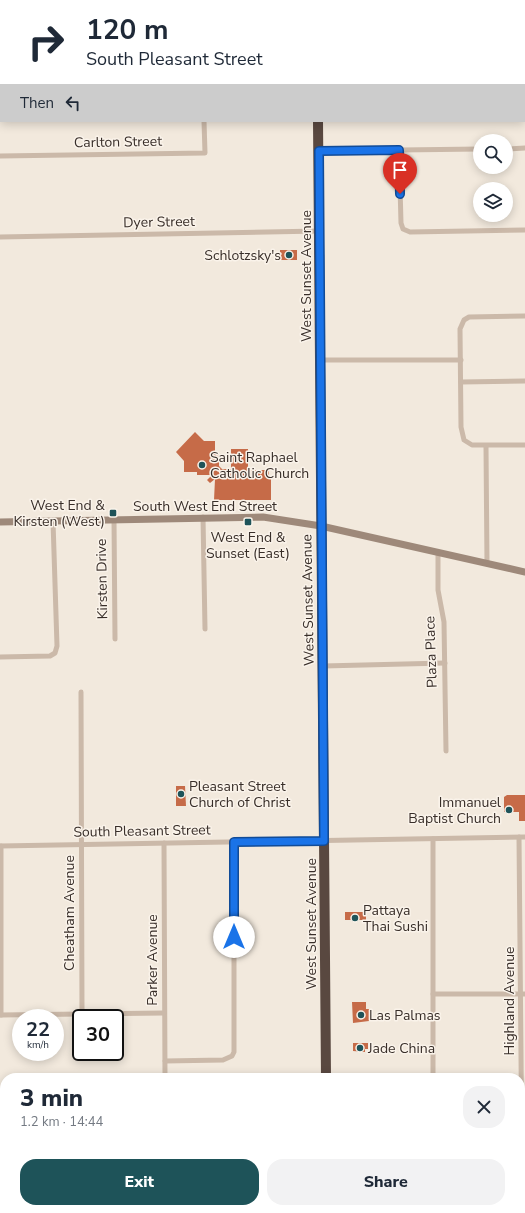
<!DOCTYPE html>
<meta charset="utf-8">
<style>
body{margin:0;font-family:"Nunito Sans",sans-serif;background:#f2f2f3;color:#1f2937;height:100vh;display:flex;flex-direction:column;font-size:15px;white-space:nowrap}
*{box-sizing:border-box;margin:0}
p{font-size:13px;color:#747a83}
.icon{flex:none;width:22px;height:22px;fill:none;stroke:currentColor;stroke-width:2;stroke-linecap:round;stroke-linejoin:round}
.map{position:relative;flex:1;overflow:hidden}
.panel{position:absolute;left:0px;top:1073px;width:525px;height:140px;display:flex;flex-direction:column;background:#fff;border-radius:16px 16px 0 0;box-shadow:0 2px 10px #0003}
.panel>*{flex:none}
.hud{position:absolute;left:0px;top:0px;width:525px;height:122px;box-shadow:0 2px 10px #0003;background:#fff;color:#1f2937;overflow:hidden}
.buttons{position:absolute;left:473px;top:134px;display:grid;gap:8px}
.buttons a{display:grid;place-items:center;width:40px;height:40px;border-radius:50%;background:#fff;box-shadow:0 2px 10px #0003;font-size:20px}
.speed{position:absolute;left:12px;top:1009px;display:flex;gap:8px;font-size:20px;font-weight:700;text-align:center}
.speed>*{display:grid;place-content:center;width:52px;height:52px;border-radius:50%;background:#fff;box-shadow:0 2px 10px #0003;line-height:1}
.speed small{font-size:10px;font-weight:400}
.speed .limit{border:2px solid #111;border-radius:6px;background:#fff;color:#111}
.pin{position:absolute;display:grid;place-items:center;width:34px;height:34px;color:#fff;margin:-41px -17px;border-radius:50% 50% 50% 0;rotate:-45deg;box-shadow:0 0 4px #0007}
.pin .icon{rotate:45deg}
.me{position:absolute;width:44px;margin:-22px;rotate:0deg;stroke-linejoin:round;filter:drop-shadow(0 0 3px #0008)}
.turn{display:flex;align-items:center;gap:14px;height:84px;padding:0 20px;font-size:18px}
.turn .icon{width:52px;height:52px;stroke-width:2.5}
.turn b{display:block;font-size:28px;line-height:34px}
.then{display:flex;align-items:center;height:38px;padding:0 20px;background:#0003;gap:8px;font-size:15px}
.round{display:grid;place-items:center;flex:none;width:42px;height:42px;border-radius:16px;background:#f2f2f3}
.summary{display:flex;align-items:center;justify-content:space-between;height:68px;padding:0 20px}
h1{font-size:24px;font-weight:800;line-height:30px}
.button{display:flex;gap:8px;margin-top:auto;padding:8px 20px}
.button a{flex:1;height:46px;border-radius:16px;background:#1e5359;color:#fff;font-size:16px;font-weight:800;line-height:46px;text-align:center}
.button a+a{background:#f2f2f3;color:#1f2937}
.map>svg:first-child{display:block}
</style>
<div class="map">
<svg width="525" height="1213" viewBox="0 0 525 1213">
<rect width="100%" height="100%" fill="#f2e9dd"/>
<g fill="#c66b48">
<rect x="280" y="250" width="17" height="10"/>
<path d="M195,432L204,441H215V453H219V466L222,469H231V449H248V470H269V478H271V500H214L215,479L210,483L207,480L212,475H197V472H184V461L176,452Z"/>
<path d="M176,786H185L186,806H176Z"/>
<path d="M507,795H525V821H519V812H504V797Z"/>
<rect x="345" y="912" width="21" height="8"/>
<path d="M352,1002H366V1009H369V1021L353,1023Z"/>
<path d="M353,1043H368V1049H365V1052L353,1051Z"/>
</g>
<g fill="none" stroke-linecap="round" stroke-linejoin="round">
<g stroke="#cbb9a9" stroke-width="5">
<path d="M31,0V1"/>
<path d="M112,0V1"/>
<path d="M420,0V1"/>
<path d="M524,68H525"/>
<path d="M0,75H1"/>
<path d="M506,149L525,148"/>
<path d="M399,150L401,223L403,229L410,232L525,230"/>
<path d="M319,151L480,149"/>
<path d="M0,156L205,153L204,121"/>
<path d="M0,237L319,231"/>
<path d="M525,316L469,317L464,320L460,329L461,427L464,440L472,445H525"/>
<path d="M320,360H461"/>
<path d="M461,382L525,381"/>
<path d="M486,446L487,564"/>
<path d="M203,517L205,629"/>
<path d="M114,519L115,639"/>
<path d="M438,553V590L444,622L446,751"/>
<path d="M0,657L50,656L55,653L57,646L53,521"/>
<path d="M323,666L445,663"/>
<path d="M81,692L82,1013"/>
<path d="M519,837L522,1165"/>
<path d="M164,843L165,1078"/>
<path d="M0,846L525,837"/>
<path d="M433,994H525"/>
<path d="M0,1015L164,1013"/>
<path d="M1,1015V846"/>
<path d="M165,1061L223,1060L232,1056L234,1052V842"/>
<path d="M433,1078V839"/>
<path d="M434,1208V1213"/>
<path d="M488,1208V1213"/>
</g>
<g stroke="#9e897a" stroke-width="7">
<path d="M0,522L263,517L321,526L525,572"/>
<path d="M328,1208V1213"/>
</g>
<path stroke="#7a665a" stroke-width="8" d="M520,1165H525"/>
<g stroke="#594840" stroke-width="10">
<path d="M317,0V1"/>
<path d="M318,121L326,1078"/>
<path d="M0,1172H5"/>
</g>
</g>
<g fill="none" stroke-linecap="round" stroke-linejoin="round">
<g stroke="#114b97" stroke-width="10">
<path id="route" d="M234,937V842L324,841L319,151L399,150L400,194"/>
</g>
<use href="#route" stroke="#1a73e8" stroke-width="7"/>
</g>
<g fill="#1e5359" stroke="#faf3ea" stroke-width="1.5">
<circle cx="289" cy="255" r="4"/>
<circle cx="202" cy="465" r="4"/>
<rect x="109" y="509" width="8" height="8" rx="2"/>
<rect x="244" y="518" width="8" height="8" rx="2"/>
<circle cx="181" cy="794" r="4"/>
<circle cx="509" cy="810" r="4"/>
<circle cx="355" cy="918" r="4"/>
<circle cx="361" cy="1015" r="4"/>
<circle cx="360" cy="1048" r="4"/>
</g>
<g text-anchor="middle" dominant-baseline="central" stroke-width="3" stroke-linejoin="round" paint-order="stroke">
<g font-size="14" fill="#382e29" stroke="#faf3ea">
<text transform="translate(118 142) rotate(-1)">Carlton Street</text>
<text transform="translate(159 222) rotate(-1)">Dyer Street</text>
<text transform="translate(306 276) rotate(-90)">West Sunset Avenue</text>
<text x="205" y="506">South West End Street</text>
<text transform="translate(102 579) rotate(-91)">Kirsten Drive</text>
<text transform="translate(308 600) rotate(-91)">West Sunset Avenue</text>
<text transform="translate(431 652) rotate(-92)">Plaza Place</text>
<text transform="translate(142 831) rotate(-1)">South Pleasant Street</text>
<text transform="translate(69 913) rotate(-90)">Cheatham Avenue</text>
<text transform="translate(311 924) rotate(-90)">West Sunset Avenue</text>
<text transform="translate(152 960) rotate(-90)">Parker Avenue</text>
<text transform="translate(509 1001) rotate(-90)">Highland Avenue</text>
</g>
<g font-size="14" fill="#382e29" stroke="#faf3ea" text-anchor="start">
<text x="281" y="255" text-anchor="end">Schlotzsky's</text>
<text x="210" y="457">Saint Raphael<tspan x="210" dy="16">Catholic Church</tspan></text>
<text x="105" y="505" text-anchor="end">West End &amp;<tspan x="105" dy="16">Kirsten (West)</tspan></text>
<text x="248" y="537" text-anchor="middle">West End &amp;<tspan x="248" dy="16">Sunset (East)</tspan></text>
<text x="189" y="786">Pleasant Street<tspan x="189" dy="16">Church of Christ</tspan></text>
<text x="501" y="802" text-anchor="end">Immanuel<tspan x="501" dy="16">Baptist Church</tspan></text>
<text x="363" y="910">Pattaya<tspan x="363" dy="16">Thai Sushi</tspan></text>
<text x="369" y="1015">Las Palmas</text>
<text x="368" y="1048">Jade China</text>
</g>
</g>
</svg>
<div class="buttons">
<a><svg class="icon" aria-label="search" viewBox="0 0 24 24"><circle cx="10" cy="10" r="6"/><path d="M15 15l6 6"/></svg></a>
<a><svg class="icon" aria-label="layers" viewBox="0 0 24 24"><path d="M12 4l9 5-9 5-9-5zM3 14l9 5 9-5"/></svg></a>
</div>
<div class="speed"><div>22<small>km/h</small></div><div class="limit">30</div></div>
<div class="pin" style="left:400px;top:194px;background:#d93025"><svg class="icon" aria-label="arrive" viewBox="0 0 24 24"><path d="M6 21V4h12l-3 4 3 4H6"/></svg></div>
<svg class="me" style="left:234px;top:937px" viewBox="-20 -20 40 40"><circle r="19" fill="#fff"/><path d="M0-13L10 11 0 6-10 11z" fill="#1a73e8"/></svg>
<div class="hud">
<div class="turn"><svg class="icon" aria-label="right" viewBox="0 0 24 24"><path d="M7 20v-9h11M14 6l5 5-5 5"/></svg><div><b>120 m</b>South Pleasant Street</div></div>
<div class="then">Then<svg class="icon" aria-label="left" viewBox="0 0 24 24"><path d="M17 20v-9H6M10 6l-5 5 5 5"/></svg></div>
</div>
<section class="panel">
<div class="summary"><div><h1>3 min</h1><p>1.2 km · 14:44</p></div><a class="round"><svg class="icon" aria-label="close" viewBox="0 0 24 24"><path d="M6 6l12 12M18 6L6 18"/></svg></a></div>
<div class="button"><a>Exit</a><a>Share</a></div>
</section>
</div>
